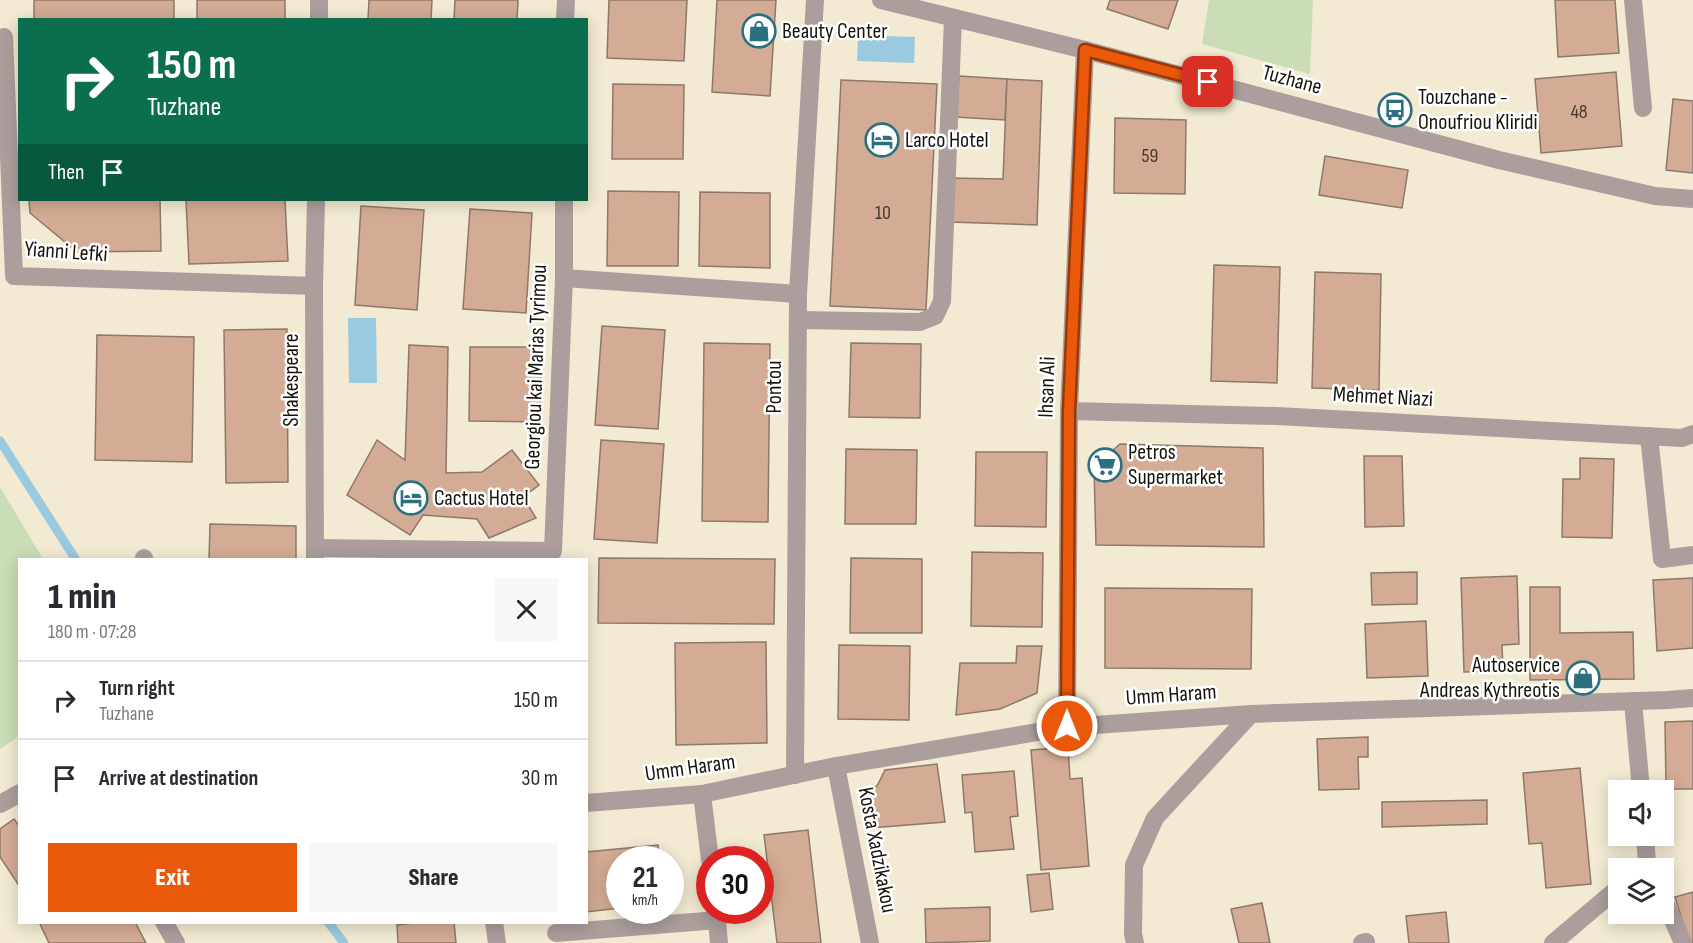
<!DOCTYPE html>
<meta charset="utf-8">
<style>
body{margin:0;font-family:"Sofia Sans Condensed",sans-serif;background:#f7f7f7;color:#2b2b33;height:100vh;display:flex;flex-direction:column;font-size:22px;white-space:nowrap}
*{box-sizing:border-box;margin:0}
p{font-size:20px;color:#7c7c81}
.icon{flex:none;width:33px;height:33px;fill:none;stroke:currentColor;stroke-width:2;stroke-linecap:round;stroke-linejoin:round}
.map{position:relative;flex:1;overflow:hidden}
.panel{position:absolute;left:18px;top:558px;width:570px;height:366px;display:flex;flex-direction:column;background:#fff;border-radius:0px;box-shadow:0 3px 15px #0003}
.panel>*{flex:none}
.banner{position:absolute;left:18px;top:18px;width:570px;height:183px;border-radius:0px;box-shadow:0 3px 15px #0003;background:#0b6e4f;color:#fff;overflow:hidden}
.controls{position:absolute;left:1608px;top:780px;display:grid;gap:12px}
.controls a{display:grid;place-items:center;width:66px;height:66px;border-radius:0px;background:#fff;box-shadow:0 3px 15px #0003;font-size:30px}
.speed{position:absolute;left:606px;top:846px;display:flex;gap:12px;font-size:30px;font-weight:700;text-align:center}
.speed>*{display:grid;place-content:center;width:78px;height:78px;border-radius:50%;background:#fff;box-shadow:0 3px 15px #0003;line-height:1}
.speed small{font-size:15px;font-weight:400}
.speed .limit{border:9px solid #d22;background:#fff;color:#111}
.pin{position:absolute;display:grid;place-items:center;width:51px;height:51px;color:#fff;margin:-26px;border-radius:12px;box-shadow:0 3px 9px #0006}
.me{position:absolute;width:66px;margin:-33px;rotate:0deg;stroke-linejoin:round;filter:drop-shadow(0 0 4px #0008)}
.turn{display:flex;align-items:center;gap:21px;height:126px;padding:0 30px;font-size:27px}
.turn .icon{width:78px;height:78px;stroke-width:2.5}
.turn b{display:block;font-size:42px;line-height:51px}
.then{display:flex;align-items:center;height:57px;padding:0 30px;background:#0003;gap:12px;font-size:22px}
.round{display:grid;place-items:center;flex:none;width:63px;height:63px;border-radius:0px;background:#f7f7f7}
.overview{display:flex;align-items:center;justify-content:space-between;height:102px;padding:0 30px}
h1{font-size:36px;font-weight:800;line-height:45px}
.action{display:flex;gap:12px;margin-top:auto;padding:12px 30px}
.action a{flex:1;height:69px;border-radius:0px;background:#ea580c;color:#fff;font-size:24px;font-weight:800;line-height:69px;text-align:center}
.action a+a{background:#f7f7f7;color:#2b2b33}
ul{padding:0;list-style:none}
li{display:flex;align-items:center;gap:18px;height:78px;padding:0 30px;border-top:2px solid #e1e1e2}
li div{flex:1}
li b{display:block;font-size:22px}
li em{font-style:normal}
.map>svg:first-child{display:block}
</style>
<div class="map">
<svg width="1693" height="943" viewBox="0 0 1693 943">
<rect width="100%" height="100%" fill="#f2ead2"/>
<g fill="#caddb6">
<path d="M1209,0H1313L1310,74L1202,44Z"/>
<path d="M0,487L43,559L20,560L19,736L0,749Z"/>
</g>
<g fill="#9acadf">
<path d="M858,35L915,37L914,63L857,61Z"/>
<path d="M376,318L377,383H349L348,318Z"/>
</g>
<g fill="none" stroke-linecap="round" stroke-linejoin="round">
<g stroke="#9acadf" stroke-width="9">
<path d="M0,441L76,560"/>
<path d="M328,922L344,943"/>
</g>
</g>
<g fill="#d4ab94" stroke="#8e786c" stroke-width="1.5">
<rect x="34" y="0" width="140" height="20"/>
<rect x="197" y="0" width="88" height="20"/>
<path d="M369,0H432L431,20H368Z"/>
<path d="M455,0H518L517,20H454Z"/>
<path d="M609,0H687L684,61L607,58Z"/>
<path d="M717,0H776L770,96L712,92Z"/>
<path d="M1110,0H1178L1168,29L1107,9Z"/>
<path d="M1555,0H1615L1619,53L1558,57Z"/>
<path d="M1616,72L1622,146L1541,153L1535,79Z"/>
<path d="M959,76L1007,79L1005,120L956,117Z"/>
<path d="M1007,79L1042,81L1037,225L950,222L951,178L1003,179Z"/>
<path d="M841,80L937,84L926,310L830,306Z"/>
<path d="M613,84L684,85L683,159H612Z"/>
<path d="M1673,99L1693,101V173L1666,170Z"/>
<path d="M1115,118L1186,120L1185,194L1114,193Z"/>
<path d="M1325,156L1408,170L1402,208L1319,195Z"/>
<path d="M608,191L679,192L678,266H607Z"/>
<path d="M700,192L770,193V268L699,266Z"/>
<path d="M29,200H160L161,251L77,252L30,213Z"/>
<path d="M186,200H285L288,261L189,264Z"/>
<path d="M361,206L424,210L417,310L355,305Z"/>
<path d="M470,209L532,213L526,313L463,309Z"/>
<path d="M1214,265L1280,267L1277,383L1211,381Z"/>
<path d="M1315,272L1381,274L1379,390L1312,388Z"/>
<path d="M602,326L665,330L658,429L595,425Z"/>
<path d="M287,329L288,482L226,483L224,330Z"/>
<path d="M97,335L194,337L192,462L95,460Z"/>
<path d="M704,343L770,344L768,522L702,521Z"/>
<path d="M851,343L921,344L920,418L849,417Z"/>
<path d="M409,345L448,347L446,473L482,472L512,450L539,485L523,497L536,518L489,538L477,519L423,515L410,535L347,495L377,440L405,460Z"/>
<path d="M470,347H541L540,422L469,421Z"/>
<path d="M601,440L664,444L657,543L594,539Z"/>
<path d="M1120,444L1263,448L1264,547L1096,545L1094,467Z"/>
<path d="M846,449L917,450L916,524H845Z"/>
<path d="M976,452H1047L1046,527L975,526Z"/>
<path d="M1364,456H1402L1404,526L1365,527Z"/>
<path d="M1580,458L1614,459L1612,538L1562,537L1563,479H1580Z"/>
<path d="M210,524L296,526V560H209Z"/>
<path d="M972,552L1043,553L1042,627L971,626Z"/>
<path d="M599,558L775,559L774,624L598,623Z"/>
<path d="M851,558L922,559V633H850Z"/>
<path d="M1417,572V604L1372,605L1371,573Z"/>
<path d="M1517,576L1519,644L1502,645L1503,671L1464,672L1461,578Z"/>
<path d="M1693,578V648L1657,651L1653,580Z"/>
<path d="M1530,587H1560V633L1633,632L1634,679L1530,680Z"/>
<path d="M1105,588L1252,589L1251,669L1105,668Z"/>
<path d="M1426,621L1428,676L1367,678L1365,624Z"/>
<path d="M766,642L767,743L676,745L675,643Z"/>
<path d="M839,645L910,646L909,720L838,719Z"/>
<path d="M1017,646H1042L1037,693L1000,709L956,715L960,663H1016Z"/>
<path d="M1693,721V789H1666L1665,722Z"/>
<path d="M1368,737V757H1358L1359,789L1319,790L1317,739Z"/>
<path d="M1068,747L1070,779L1082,778L1089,866L1041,870L1031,750Z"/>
<path d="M937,764L945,822L871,828L867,787L877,786L885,770Z"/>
<path d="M1580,768L1591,884L1546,888L1542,843L1529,844L1523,773Z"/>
<path d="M1014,771L1018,816L1010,817L1014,849L975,852L972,812L965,813L962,775Z"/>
<path d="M1487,800V824L1382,827V802Z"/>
<path d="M14,819L20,827V887L0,857V829Z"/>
<path d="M808,830L821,943H777L764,835Z"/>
<path d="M658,845L660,860H620V908L586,912V852Z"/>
<path d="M1049,873L1053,909L1031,912L1027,875Z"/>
<path d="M1693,892V943H1689L1675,897Z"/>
<path d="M1262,903L1270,943H1239L1231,909Z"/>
<path d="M990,907V941L926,943L925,909Z"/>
<path d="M1446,912L1449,943H1409L1406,916Z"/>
<path d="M39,922H135L146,943H49Z"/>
<path d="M423,922H454L456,943H398L397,925Z"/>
</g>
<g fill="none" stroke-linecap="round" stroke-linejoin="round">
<g stroke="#ab9e9c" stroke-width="18">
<path d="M881,0L1085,50L1499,160L1655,196L1693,199"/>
<path d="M1633,0L1643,108"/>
<path d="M319,20V0"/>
<path d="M565,20L566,0"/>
<path d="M4,37L14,276L314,286"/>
<path d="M564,278L798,294"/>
<path d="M798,320L920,322L935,316L942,301L953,18"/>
<path d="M1069,411L1277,416L1682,438L1693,434"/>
<path d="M1649,436L1662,559L1693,555"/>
<path d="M315,548L553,551L564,278V200"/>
<path d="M144,558V560"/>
<path d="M315,558L314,286L316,200"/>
<path d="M1633,701L1641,790"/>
<path d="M1067,727L1069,411L1085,50"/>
<path d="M836,766L870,943"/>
<path d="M795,775L798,294L815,0"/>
<path d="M702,794L710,860"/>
<path d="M586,803L702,794L836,766L1067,727L1251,714L1668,700L1693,698"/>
<path d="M0,804L20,793"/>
<path d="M1645,836L1647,863L1650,868"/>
<path d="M1664,900L1683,943"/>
<path d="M716,910L719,943"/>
<path d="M164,922L176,943"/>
<path d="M494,922L497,943"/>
<path d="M556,933L718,920"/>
<path d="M1135,943L1133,934L1134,865L1155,818L1251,714"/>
<path d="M1362,943L1366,942"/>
<path d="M1553,943L1618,888"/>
</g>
</g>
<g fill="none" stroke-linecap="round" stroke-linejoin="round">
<g stroke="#983908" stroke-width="15">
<path id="route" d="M1067,726L1069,411L1085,50L1208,82"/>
</g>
<use href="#route" stroke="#ea580c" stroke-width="10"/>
</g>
<defs>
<g id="shop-ring" transform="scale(1.725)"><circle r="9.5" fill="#fff" stroke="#2b707f" stroke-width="1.5"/><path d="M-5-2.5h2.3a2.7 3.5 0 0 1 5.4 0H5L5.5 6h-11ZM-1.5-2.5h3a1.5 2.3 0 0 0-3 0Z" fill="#2b707f"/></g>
<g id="bus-ring" transform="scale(1.725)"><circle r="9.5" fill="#fff" stroke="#2b707f" stroke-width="1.5"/><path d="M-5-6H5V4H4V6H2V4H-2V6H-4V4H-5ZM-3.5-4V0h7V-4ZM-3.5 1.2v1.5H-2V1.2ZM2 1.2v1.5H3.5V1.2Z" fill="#2b707f"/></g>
<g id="hotel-ring" transform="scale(1.725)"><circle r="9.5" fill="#fff" stroke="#2b707f" stroke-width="1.5"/><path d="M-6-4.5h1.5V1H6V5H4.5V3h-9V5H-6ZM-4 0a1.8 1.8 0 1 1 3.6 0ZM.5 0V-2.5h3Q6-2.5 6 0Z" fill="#2b707f"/></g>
<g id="supermarket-ring" transform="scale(1.725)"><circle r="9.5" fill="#fff" stroke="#2b707f" stroke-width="1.5"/><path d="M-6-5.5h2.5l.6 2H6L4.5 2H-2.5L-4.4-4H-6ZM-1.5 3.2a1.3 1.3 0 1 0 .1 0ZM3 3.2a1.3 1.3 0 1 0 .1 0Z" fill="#2b707f"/></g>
</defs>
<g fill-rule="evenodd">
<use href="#shop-ring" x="759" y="31"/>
<use href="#bus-ring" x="1395" y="110"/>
<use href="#hotel-ring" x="882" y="140"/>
<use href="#supermarket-ring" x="1105" y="465"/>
<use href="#hotel-ring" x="411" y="498"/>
<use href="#shop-ring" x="1583" y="678"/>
</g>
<g text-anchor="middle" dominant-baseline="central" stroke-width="5" stroke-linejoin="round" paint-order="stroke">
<g font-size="20" fill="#463a2d">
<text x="1579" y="112">48</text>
<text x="1150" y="156">59</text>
<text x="883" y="213">10</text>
</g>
<g font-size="22" fill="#16140b" stroke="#fff" text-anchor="start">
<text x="782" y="31">Beauty Center</text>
<text x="1418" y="97">Touzchane -<tspan x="1418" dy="25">Onoufriou Kliridi</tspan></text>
<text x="905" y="140">Larco Hotel</text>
<text x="1128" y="452">Petros<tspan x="1128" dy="25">Supermarket</tspan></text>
<text x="434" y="498">Cactus Hotel</text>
<text x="1560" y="665" text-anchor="end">Autoservice<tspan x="1560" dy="25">Andreas Kythreotis</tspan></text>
</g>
<g font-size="22" fill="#16140b" stroke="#fff">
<text transform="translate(1292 80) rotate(15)">Tuzhane</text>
<text transform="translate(66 252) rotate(4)">Yianni Lefki</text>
<text transform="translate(536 367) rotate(-88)">Georgiou kai Marias Tyrimou</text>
<text transform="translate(291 380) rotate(-90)">Shakespeare</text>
<text transform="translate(774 387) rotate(-90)">Pontou</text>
<text transform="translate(1047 387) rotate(-88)">Ihsan Ali</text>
<text transform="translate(1383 397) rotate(3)">Mehmet Niazi</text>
<text transform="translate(1171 695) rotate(-4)">Umm Haram</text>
<text transform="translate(690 768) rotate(-8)">Umm Haram</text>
<text transform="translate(877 850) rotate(79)">Kosta Xadzikakou</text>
</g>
</g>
</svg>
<div class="controls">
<a><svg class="icon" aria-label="sound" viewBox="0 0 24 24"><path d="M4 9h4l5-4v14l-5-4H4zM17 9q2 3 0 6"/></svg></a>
<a><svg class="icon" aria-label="layers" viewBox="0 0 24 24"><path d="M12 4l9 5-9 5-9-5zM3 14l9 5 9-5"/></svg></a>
</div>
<div class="speed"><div>21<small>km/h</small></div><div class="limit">30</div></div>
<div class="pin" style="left:1208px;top:82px;background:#d93025"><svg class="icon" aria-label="arrive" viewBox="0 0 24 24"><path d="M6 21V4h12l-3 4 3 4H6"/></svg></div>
<svg class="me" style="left:1067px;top:726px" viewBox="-20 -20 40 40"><circle r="17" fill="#ea580c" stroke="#fff" stroke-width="3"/><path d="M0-11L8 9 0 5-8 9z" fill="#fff"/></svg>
<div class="banner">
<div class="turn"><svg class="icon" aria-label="right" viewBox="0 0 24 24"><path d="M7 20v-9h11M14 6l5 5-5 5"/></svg><div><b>150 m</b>Tuzhane</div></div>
<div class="then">Then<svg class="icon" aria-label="arrive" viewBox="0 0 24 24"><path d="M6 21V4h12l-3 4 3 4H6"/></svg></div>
</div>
<section class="panel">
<div class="overview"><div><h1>1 min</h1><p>180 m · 07:28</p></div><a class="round"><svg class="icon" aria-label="close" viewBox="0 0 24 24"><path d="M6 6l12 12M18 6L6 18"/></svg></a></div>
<ul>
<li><svg class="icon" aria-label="right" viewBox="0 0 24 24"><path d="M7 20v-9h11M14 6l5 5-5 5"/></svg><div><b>Turn right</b><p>Tuzhane</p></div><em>150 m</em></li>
<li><svg class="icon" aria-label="arrive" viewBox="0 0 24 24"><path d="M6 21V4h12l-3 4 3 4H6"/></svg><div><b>Arrive at destination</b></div><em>30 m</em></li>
</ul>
<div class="action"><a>Exit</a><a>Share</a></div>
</section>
</div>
